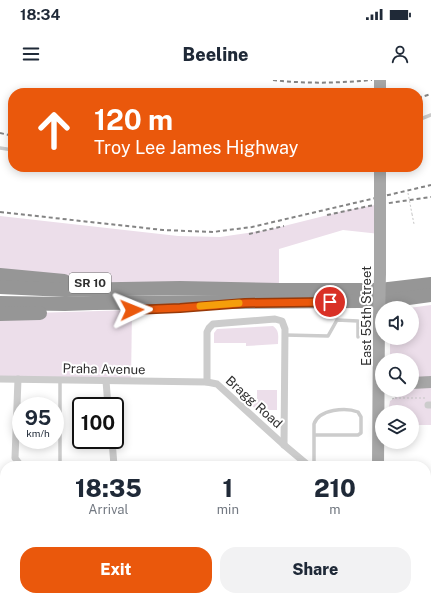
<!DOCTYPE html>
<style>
body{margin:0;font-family:"Public Sans",sans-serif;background:#f2f2f3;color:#1f2937;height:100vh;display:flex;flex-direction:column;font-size:15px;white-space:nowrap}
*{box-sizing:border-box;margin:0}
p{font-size:13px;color:#747a83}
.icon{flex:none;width:22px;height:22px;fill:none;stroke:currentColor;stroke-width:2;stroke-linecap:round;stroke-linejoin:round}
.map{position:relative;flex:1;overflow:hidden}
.panel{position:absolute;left:0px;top:381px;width:431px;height:140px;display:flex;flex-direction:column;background:#fff;border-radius:16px 16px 0 0;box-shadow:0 2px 10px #0003}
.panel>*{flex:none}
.hud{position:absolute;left:8px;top:8px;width:415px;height:84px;border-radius:16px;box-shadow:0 2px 10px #0003;background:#ea580c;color:#fff;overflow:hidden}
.tools{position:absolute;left:375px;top:221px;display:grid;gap:8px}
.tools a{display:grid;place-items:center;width:44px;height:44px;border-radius:50%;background:#fff;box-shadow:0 2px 10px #0003;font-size:20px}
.speed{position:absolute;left:12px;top:317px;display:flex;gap:8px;font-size:20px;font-weight:700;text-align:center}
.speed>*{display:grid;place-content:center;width:52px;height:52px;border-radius:50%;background:#fff;box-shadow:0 2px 10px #0003;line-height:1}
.speed small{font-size:10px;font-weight:400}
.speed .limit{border:2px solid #111;border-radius:6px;background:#fff;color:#111}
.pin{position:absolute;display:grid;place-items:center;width:34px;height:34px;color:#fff;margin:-17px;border:2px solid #fff;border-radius:50%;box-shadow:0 1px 4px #0007}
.me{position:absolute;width:44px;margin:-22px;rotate:88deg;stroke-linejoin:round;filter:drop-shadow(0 0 3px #0008)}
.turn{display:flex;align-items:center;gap:14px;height:84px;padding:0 20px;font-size:18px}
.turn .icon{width:52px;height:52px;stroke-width:2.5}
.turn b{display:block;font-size:28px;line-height:34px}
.eta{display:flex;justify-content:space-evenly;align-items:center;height:68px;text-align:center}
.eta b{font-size:24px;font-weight:800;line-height:28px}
.primary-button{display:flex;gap:8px;margin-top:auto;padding:8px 20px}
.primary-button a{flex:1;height:46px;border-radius:16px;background:#ea580c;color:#fff;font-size:16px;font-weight:800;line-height:46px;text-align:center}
.primary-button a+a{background:#f2f2f3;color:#1f2937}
.status{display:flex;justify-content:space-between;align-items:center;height:28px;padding:0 20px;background:#fff;direction:ltr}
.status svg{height:11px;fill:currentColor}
header{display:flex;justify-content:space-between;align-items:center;height:52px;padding:0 20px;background:#fff;font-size:18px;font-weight:800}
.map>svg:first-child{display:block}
</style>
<div class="status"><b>18:34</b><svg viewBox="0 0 49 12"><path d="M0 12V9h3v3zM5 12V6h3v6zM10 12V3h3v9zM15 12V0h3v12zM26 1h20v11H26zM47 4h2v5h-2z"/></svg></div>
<header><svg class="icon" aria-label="menu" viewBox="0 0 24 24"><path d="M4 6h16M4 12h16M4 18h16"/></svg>Beeline<svg class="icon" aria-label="person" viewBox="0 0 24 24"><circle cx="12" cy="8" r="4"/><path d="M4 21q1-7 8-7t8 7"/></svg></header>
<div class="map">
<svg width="431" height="521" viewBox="0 0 431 521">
<rect width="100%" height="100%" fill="#fff"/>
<g fill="#ecdeea">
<path d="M380,124V154L343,150L279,169V210L102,204L0,195V136L178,156L220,157L268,150L348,130Z"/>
<path d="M431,225V345H412V332H388L390,321L395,318V310H412V280H390V258H412V228H409Z"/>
<path d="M132,230L131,302L0,299V234Z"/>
<path d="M273,246C280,251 278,257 278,264L246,266V263H214V253L217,249Z"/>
<path d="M257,310H277V330H257L246,321H257Z"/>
</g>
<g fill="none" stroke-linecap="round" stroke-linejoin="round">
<g stroke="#c6c6c6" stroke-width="1" stroke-dasharray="2 2" stroke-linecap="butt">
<path d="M412,134L414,144"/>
<path d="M395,318H426"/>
<path d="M392,319L395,318V310"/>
<path d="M32,521L39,516"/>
</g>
<g stroke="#ccc" stroke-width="3.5">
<path d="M418,40L431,35"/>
<path d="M0,68L13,70"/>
<path d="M162,87L187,89L207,87"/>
<path d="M285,255L328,256L337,240L358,241V257"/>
<path d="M314,355H358L361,353V337L358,332C346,327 319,329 314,344V386"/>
<path d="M56,386L60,382V300"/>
</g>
<g stroke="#ccc" stroke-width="7">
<path d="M0,299L207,302L217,304L284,365L309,386"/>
<path d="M18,299L15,378L21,386"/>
<path d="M106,301L108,326"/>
<path d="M207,302V252L209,248L213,244L275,239L282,241L285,249L284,365"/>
<path d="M428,325H431"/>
<path d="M112,360L114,386"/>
<path d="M0,487L5,494"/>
<path d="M426,512H431"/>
<path d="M20,516L24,521"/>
<path d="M112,516L116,521"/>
</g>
<g stroke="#a7a7a7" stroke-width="12">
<path d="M380,13V0"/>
<path d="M380,193V138"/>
<path d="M412,303L431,302"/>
<path d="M378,386L379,239"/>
<path d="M378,521V516"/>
</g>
<g stroke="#969696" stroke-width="14">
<path d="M0,195L64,201"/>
<path d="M0,207L65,210L180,208L279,210H380L431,204"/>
<path d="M0,223L65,224L93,223L360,221L394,220L431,215"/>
<path d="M0,234L40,233"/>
</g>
<g stroke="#848484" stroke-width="2" stroke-dasharray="4 3" stroke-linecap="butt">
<path d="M273,0C306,4 339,3 372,0"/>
<path d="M418,18L431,14"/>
<path d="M0,53L13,56"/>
<path d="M0,132L163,150L213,152L252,147L431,105"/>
<path d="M327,135L369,126L431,117"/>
<path d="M249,154L284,146"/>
<path d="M0,454L5,461"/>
<path d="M44,516L47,521"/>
</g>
<path stroke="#c6c6c6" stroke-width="1" stroke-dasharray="2 2" stroke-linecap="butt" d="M408,113L412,134"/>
<g stroke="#a7a7a7" stroke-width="12">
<path d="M380,87V138"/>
<path d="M379,239L380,193"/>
</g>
</g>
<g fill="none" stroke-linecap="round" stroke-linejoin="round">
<g stroke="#983908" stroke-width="10">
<path id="route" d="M132,230L180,228L245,223L330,222"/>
</g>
<use href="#route" stroke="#ea580c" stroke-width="7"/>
<path stroke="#f59e0b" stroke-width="7" d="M200,226L239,223"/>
</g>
<g text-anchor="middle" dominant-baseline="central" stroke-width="4" stroke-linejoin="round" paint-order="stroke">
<rect fill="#fff" stroke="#6d6d6d" stroke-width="1" x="69" y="193" width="42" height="20" rx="3"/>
<g font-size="12" font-weight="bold" fill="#2f2f2f">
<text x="90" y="203">SR 10</text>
</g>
<g font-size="13" fill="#2f2f2f" stroke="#fff">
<text transform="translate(366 236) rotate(-90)">East 55th Street</text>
<text transform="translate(104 289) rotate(1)">Praha Avenue</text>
<text transform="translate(254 322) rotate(42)">Bragg Road</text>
</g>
</g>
</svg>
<div class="tools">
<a><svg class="icon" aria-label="sound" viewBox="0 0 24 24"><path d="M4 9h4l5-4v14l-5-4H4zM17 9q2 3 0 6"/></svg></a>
<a><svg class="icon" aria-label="search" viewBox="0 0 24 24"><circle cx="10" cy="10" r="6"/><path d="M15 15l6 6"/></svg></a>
<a><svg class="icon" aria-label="layers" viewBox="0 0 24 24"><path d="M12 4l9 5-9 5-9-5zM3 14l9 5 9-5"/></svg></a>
</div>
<div class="speed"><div>95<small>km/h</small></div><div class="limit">100</div></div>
<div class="pin" style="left:330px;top:222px;background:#d93025"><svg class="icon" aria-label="arrive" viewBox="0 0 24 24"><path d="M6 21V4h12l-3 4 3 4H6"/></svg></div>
<svg class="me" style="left:132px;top:230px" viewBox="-20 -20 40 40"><path d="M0-17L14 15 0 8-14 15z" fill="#ea580c" stroke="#fff" stroke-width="4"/></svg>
<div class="hud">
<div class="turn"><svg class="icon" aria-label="ahead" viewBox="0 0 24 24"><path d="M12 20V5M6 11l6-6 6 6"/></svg><div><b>120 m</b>Troy Lee James Highway</div></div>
</div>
<section class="panel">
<div class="eta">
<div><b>18:35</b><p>Arrival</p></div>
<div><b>1</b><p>min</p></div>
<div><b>210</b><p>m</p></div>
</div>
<div class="primary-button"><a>Exit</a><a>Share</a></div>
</section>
</div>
